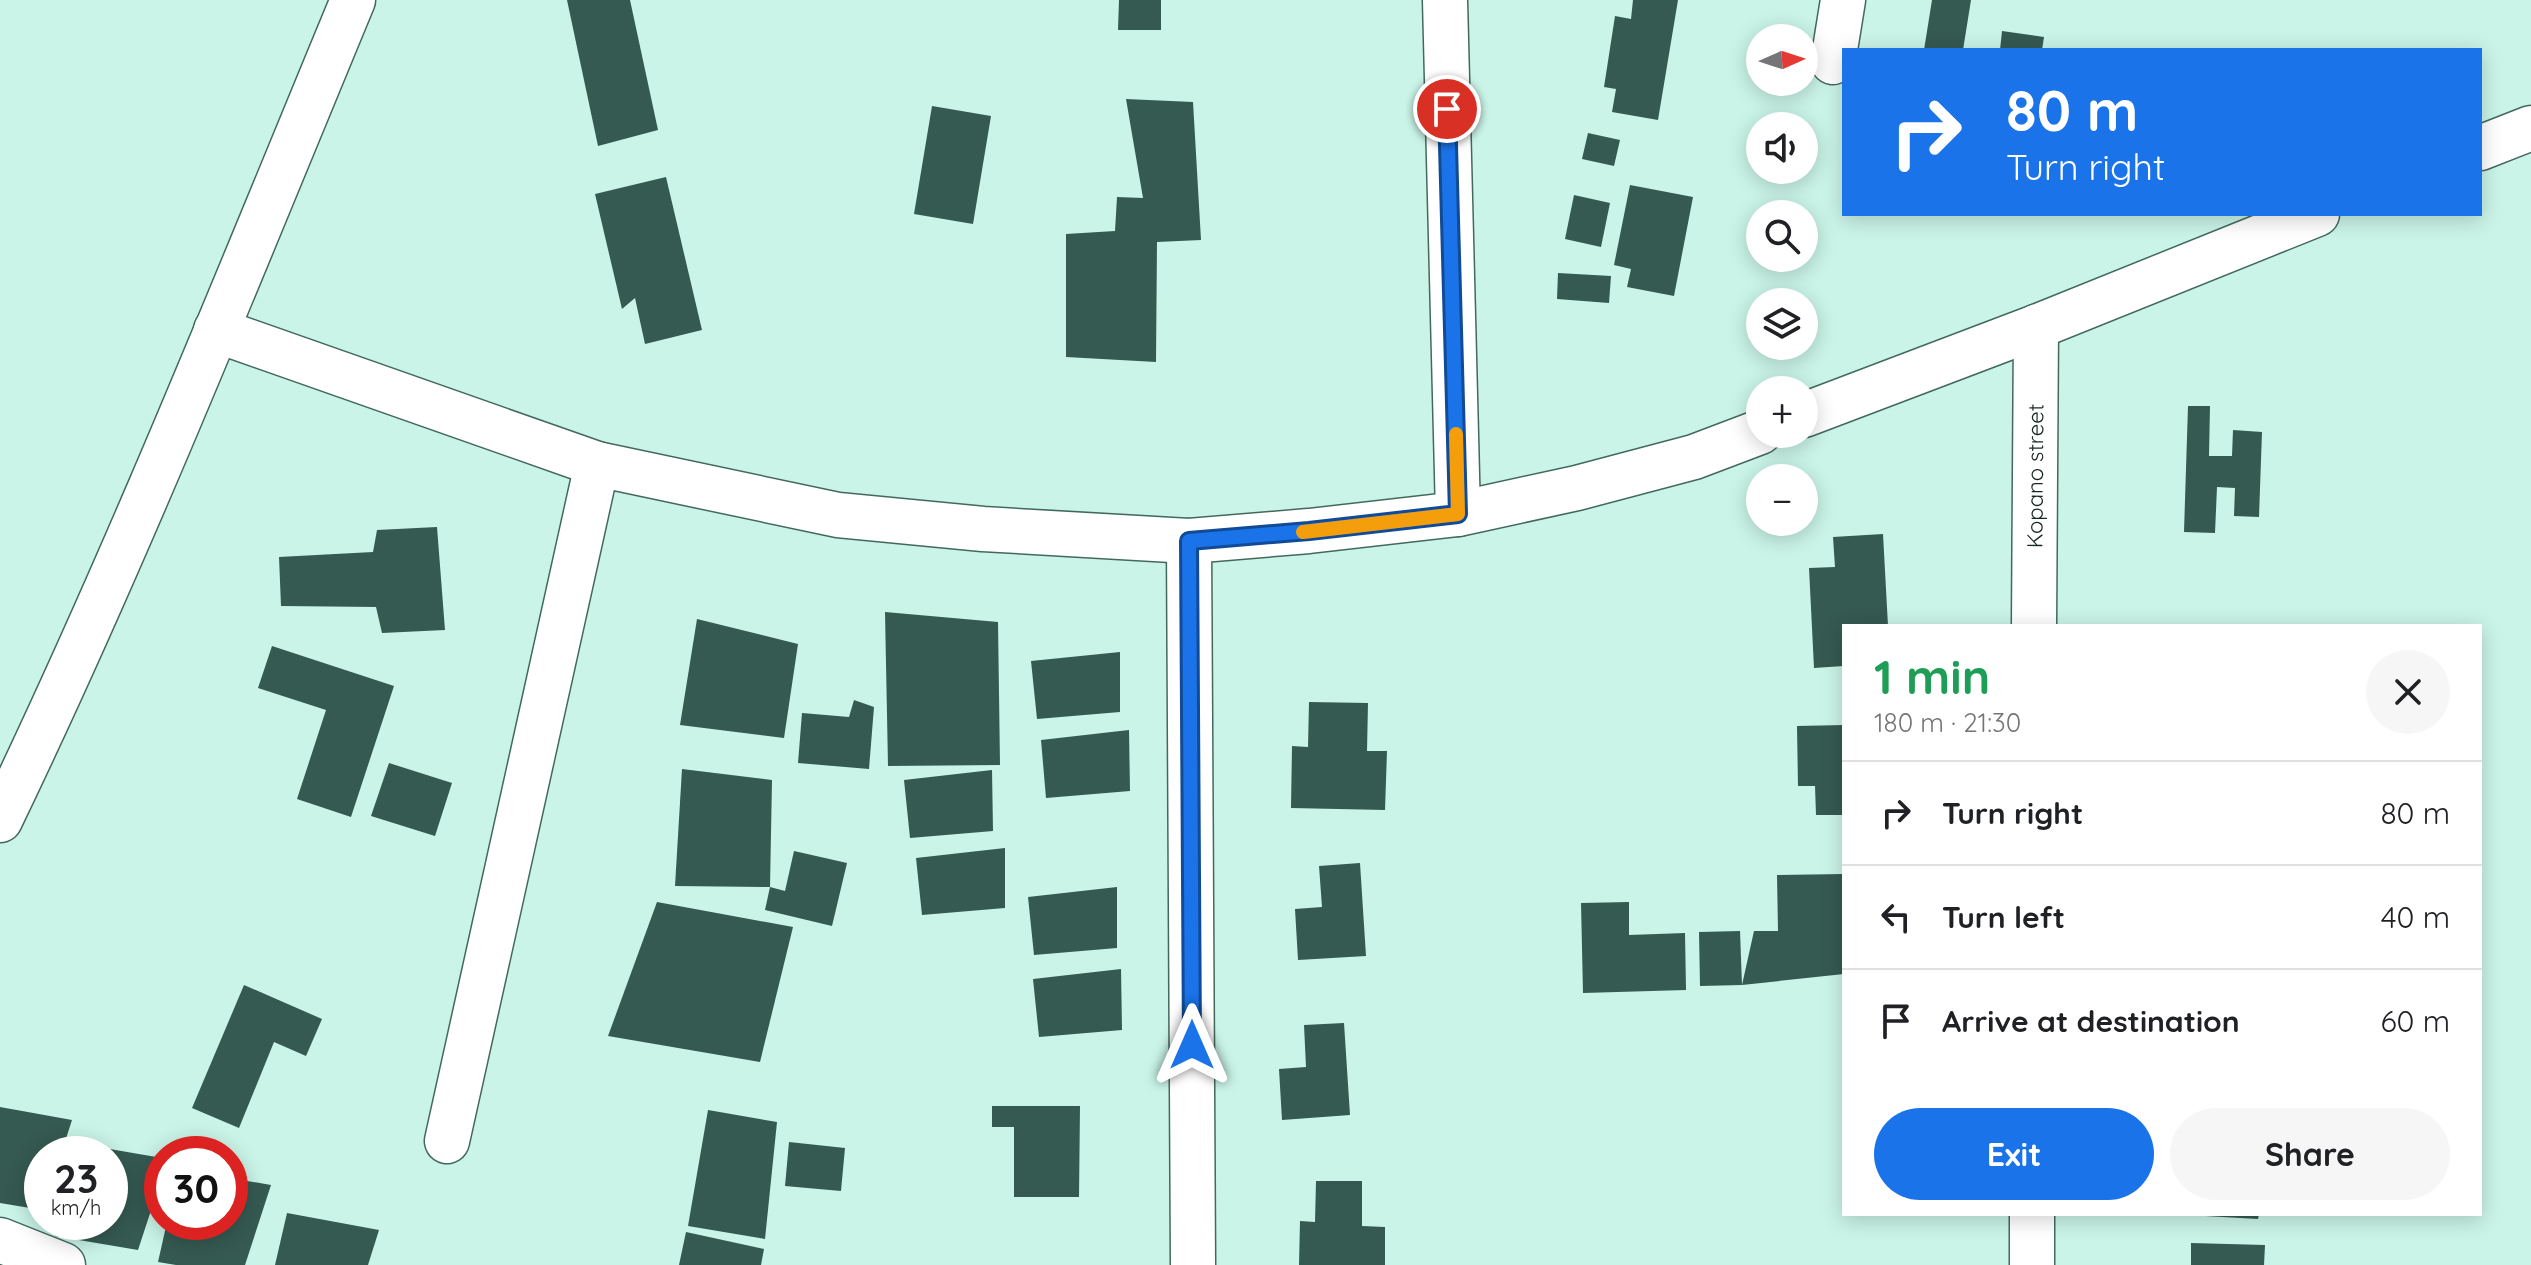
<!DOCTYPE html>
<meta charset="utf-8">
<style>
body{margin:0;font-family:Quicksand,sans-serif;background:#f6f6f6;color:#202124;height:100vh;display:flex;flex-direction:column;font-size:30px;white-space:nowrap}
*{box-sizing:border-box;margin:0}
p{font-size:26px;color:#757577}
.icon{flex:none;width:44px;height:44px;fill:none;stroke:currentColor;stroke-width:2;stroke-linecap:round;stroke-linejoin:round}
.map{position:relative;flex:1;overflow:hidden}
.panel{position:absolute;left:1842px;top:624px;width:640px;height:592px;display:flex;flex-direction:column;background:#fff;border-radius:0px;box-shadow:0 4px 20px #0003}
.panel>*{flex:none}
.top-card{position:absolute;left:1842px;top:48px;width:640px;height:168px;border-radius:0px;box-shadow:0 4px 20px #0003;background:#1a73e8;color:#fff;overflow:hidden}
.needle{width:52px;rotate:87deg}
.fabs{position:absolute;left:1746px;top:24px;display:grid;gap:16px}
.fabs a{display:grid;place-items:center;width:72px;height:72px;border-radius:50%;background:#fff;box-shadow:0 4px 20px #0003;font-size:40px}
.speed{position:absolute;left:24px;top:1136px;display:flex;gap:16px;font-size:40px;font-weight:700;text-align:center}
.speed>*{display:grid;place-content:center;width:104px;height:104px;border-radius:50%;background:#fff;box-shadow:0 4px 20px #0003;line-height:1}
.speed small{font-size:20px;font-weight:400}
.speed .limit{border:12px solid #d22;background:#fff;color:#111}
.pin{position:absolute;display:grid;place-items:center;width:68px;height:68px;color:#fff;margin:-34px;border:4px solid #fff;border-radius:50%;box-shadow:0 2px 8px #0007}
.me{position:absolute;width:88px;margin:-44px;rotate:0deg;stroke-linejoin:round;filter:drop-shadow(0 0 6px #0008)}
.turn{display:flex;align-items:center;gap:28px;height:168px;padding:0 32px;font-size:36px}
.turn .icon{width:104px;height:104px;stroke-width:2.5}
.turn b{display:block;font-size:56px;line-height:68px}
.round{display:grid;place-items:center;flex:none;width:84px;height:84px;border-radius:42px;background:#f6f6f6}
.overview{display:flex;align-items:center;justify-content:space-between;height:136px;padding:0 32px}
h1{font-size:48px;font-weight:700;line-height:60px;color:#1e9e55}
.action{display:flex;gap:16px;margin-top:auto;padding:16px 32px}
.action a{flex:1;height:92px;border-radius:48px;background:#1a73e8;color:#fff;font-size:32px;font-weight:700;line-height:92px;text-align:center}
.action a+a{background:#f6f6f6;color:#202124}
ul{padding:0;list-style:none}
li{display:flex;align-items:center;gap:24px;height:104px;padding:0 32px;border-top:2px solid #e0e0e0}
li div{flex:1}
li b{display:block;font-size:30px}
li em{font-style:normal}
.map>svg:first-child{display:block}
</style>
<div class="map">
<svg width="2531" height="1265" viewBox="0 0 2531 1265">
<rect width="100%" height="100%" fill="#caf4e8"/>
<g fill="#355a51">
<path d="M567,0H630L658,130L598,146Z"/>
<path d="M1119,0H1161V30H1118Z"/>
<path d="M1633,0H1678L1658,120L1612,112L1616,89L1604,87L1615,16L1631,19Z"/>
<path d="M1932,0H1971L1963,50H1924Z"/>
<path d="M2002,31L2044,37L2042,50H2000Z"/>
<path d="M1126,99L1193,102L1201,240L1157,242L1156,362L1066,357V234L1115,231L1117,197L1143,198Z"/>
<path d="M932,106L991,116L973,224L914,214Z"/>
<path d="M1588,133L1620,140L1614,166L1582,159Z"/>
<path d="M666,177L702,330L645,344L635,298L622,309L595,194Z"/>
<path d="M1630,185L1693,197L1674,296L1627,287L1631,269L1614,265Z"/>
<path d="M1574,195L1610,203L1601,247L1565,239Z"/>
<path d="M1558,273L1611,276L1609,303L1557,299Z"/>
<path d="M2188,406H2210L2209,456H2232L2233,430L2262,432L2259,517L2234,516L2235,488L2217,487L2215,533L2184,532Z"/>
<path d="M437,527L445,630L382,633L376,607L281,606L279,557L373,552L377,530Z"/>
<path d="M1883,534L1888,626H1844V666L1814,668L1809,568L1835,567L1833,537Z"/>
<path d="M885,612L998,622L1000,765L888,766Z"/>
<path d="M697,619L798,644L784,738L680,725Z"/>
<path d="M272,646L394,686L351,817L297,799L326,710L258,688Z"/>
<path d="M1120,652V712L1037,719L1031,661Z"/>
<path d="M854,700L874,707L869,769L798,763L802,713L849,717Z"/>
<path d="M1309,702L1368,703L1367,751H1387L1385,810L1291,808L1292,746L1308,747Z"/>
<path d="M1844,725V815H1816L1815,786H1798L1797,726Z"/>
<path d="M1129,730L1130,791L1046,798L1041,740Z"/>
<path d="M389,763L452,783L435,836L371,816Z"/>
<path d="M682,769L772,780L770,887L675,886Z"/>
<path d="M992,770L993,831L910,838L904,780Z"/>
<path d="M1005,848V908L922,915L916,858Z"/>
<path d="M794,851L847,863L832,926L765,910L770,887L785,891Z"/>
<path d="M1360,863L1366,956L1298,960L1295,909L1322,907L1319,866Z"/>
<path d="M1844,874V974L1742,985L1754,931H1778L1777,875Z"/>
<path d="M1117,887V948L1034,955L1028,897Z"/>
<path d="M657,902L793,927L760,1062L608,1036Z"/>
<path d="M1629,902V935L1685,933L1686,990L1583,993L1581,903Z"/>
<path d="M1740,931L1742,985L1700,986L1699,932Z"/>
<path d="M1121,969L1122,1030L1039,1037L1033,979Z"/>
<path d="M244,985L322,1019L306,1056L274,1042L239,1128L192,1108Z"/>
<path d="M1344,1023L1350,1115L1282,1120L1279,1069L1306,1067L1304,1025Z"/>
<path d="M992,1106H1080L1079,1197H1014V1127H992Z"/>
<path d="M0,1107L72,1120L61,1154H42V1210L0,1203Z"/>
<path d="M708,1110L777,1122L765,1239L688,1226Z"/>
<path d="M789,1142L845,1148L841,1191L785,1186Z"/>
<path d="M75,1143L162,1158V1177L138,1250L55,1236L58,1222H110V1154H73Z"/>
<path d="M230,1178L271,1185L245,1265H176L158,1262L167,1222H230Z"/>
<path d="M1316,1181H1362V1226L1385,1227V1265H1299L1300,1221L1315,1222Z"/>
<path d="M287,1213L379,1230L368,1265H275Z"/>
<path d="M2205,1214H2259L2258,1219L2205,1216Z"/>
<path d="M686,1232L764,1249L761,1265H679Z"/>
<path d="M2191,1243L2265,1245L2264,1265H2191Z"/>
</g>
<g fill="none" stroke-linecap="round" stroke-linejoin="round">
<g stroke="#43695f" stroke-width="47">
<g id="street">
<path d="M1445,0L1458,514"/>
<path d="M1833,62L1843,0"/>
<path d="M2480,148L2531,128"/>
<path d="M216,330L597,464L838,515L983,529L1189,541L1309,531L1458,514L1577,488L1694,457L1760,432"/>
<path d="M1804,415L2036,327L2317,214"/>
<path d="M1189,541L1193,1265"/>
<path id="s1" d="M2034,626L2036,327"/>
<path d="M447,1141L597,464"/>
<path d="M0,1240L63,1265"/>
<path d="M2032,1265V1214"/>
</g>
</g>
<g stroke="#43695f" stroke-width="47">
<path id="secondary" d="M0,820C129,552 239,275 353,0"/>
</g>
<use href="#street" stroke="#fff" stroke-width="44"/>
<use href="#secondary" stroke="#fff" stroke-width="44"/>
</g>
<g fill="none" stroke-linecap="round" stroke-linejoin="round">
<g stroke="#114b97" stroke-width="20">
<path id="route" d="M1192,1045L1189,541L1309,531L1458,514L1447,109"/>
</g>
<use href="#route" stroke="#1a73e8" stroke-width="14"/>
<path stroke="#f59e0b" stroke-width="14" d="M1303,532L1458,514L1456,434"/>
</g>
<g text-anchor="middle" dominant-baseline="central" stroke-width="8" stroke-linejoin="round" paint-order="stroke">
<g font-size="22" fill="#162622" stroke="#caf4e8">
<text stroke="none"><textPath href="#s1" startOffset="150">Kopano street</textPath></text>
</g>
</g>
</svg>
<div class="fabs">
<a><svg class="needle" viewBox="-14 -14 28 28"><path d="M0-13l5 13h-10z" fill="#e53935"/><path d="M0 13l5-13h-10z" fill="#757577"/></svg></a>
<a><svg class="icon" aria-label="sound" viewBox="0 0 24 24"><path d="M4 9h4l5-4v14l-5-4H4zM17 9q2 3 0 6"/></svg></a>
<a><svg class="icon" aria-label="search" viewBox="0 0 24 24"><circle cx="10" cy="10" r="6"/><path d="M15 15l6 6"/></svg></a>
<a><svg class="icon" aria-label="layers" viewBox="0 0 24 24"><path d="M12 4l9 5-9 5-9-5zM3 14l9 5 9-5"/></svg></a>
<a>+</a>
<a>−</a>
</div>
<div class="speed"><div>23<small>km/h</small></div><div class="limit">30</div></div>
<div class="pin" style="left:1447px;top:109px;background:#d93025"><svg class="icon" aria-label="arrive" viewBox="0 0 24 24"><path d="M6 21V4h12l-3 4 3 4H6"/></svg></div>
<svg class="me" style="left:1192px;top:1045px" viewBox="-20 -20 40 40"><path d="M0-17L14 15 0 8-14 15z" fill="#1a73e8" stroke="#fff" stroke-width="4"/></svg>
<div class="top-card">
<div class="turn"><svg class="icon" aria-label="right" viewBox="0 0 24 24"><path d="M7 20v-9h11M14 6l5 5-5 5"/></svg><div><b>80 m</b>Turn right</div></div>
</div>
<section class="panel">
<div class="overview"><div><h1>1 min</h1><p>180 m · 21:30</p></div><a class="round"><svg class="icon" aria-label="close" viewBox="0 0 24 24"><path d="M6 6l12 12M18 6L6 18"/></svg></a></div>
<ul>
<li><svg class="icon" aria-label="right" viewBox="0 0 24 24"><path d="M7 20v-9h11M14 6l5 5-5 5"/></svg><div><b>Turn right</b></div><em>80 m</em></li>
<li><svg class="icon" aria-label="left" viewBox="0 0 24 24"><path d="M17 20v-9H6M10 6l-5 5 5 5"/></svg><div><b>Turn left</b></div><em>40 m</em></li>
<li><svg class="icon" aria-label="arrive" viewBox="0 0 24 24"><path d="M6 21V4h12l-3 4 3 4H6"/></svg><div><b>Arrive at destination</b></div><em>60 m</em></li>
</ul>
<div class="action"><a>Exit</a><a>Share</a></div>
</section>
</div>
